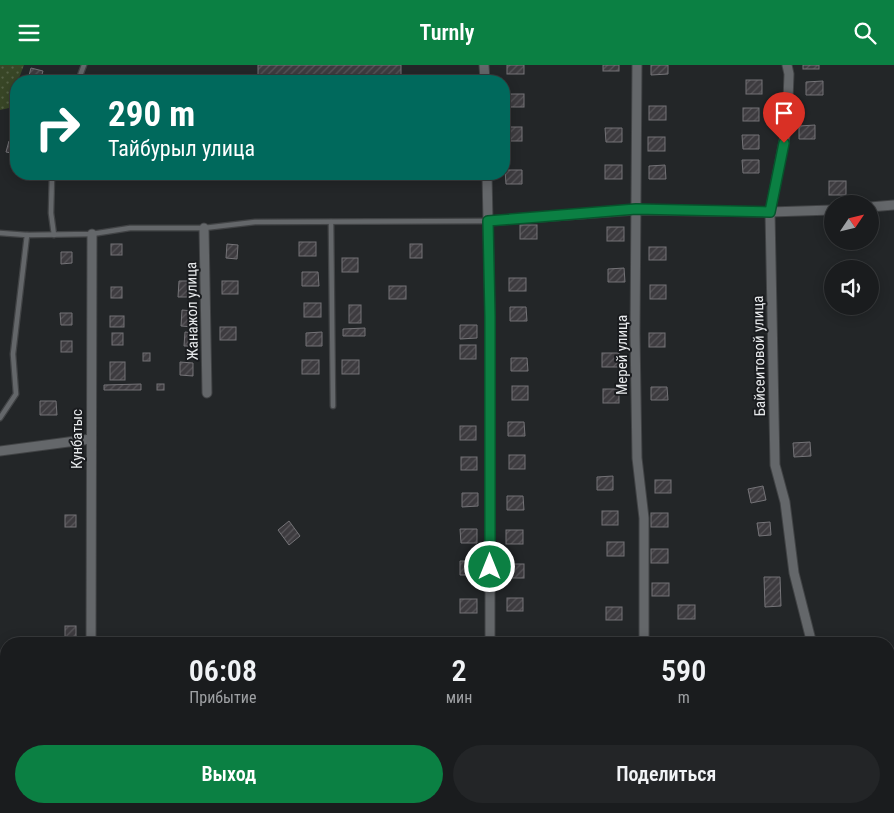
<!DOCTYPE html>
<html lang="ru">
<meta charset="utf-8">
<style>
body{margin:0;font-family:"Roboto Condensed",sans-serif;background:#232527;color:#f1f3f6;height:100vh;display:flex;flex-direction:column;font-size:19px;white-space:nowrap}
*{box-sizing:border-box;margin:0}
p{font-size:16px;color:#9fa1a4}
.icon{flex:none;width:28px;height:28px;fill:none;stroke:currentColor;stroke-width:2;stroke-linecap:round;stroke-linejoin:round}
.map{position:relative;flex:1;overflow:hidden}
.side{position:absolute;left:0px;top:572px;width:895px;height:176px;display:flex;flex-direction:column;background:#1a1c1e;border-radius:20px 20px 0 0;box-shadow:0 2px 12px #0003,0 0 0 1px #383a3c}
.side>*{flex:none}
.hud{position:absolute;left:10px;top:10px;width:500px;height:105px;border-radius:20px;box-shadow:0 2px 12px #0003,0 0 0 1px #383a3c;background:#00695c;color:#fff;overflow:hidden}
.needle{width:32px;rotate:55deg}
.controls{position:absolute;left:824px;top:130px;display:grid;gap:10px}
.controls a{display:grid;place-items:center;width:55px;height:55px;border-radius:50%;background:#1a1c1e;box-shadow:0 2px 12px #0003,0 0 0 1px #383a3c;font-size:25px}
.pin{position:absolute;display:grid;place-items:center;width:42px;height:42px;color:#fff;margin:-51px -21px;border-radius:50% 50% 50% 0;rotate:-45deg;box-shadow:0 0 5px #0007}
.pin .icon{rotate:45deg}
.me{position:absolute;width:55px;margin:-28px;rotate:0deg;stroke-linejoin:round;filter:drop-shadow(0 0 4px #0008)}
.turn{display:flex;align-items:center;gap:18px;height:105px;padding:0 15px;font-size:22px}
.turn .icon{width:65px;height:65px;stroke-width:2.5}
.turn b{display:block;font-size:35px;line-height:42px}
.eta{display:flex;justify-content:space-evenly;align-items:center;height:85px;text-align:center}
.eta b{font-size:30px;font-weight:600;line-height:35px}
.cta{display:flex;gap:10px;margin-top:auto;padding:10px 15px}
.cta a{flex:1;height:58px;border-radius:30px;background:#0b8043;color:#fff;font-size:20px;font-weight:600;line-height:58px;text-align:center}
.cta a+a{background:#232527;color:#f1f3f6}
header{display:flex;justify-content:space-between;align-items:center;height:65px;padding:0 15px;background:#0b8043;color:#fff;font-size:22px;font-weight:600}
.map>svg:first-child{display:block}
</style>
<header><svg class="icon" aria-label="menu" viewBox="0 0 24 24"><path d="M4 6h16M4 12h16M4 18h16"/></svg>Turnly<svg class="icon" aria-label="search" viewBox="0 0 24 24"><circle cx="10" cy="10" r="6"/><path d="M15 15l6 6"/></svg></header>
<div class="map">
<svg width="894" height="748" viewBox="0 0 894 748">
<defs>
<pattern id="garden-dots" width="8" height="8" patternUnits="userSpaceOnUse" patternTransform="scale(1.25)"><rect width="8" height="8" fill="#384626"/><path d="M2 2h.1M6 6h.1" fill="none" stroke="#556146" stroke-width="1.8" stroke-linecap="round"/></pattern>
<pattern id="building-hatch" width="6" height="6" patternUnits="userSpaceOnUse" patternTransform="scale(1.25)"><rect width="6" height="6" fill="#3d3b3f"/><path d="M-1 1l2-2M0 6l6-6M5 7l2-2" fill="none" stroke="#59575b"/></pattern>
</defs>
<rect width="100%" height="100%" fill="#232628"/>
<path fill="url(#garden-dots)" d="M0,0H24L18,16H16V22L9,43L0,45Z"/>
<g fill="url(#building-hatch)" stroke="#747377">
<rect x="258" y="0" width="143" height="16"/>
<rect x="507" y="0" width="17" height="9"/>
<rect x="603" y="0" width="16" height="6"/>
<path d="M651,0H668V9L651,10Z"/>
<rect x="803" y="0" width="16" height="4"/>
<path d="M31,3L43,6L40,16L28,14Z"/>
<rect x="746" y="15" width="16" height="14"/>
<path d="M823,16V30H806V17Z"/>
<rect x="507" y="29" width="17" height="13"/>
<rect x="649" y="41" width="17" height="14"/>
<rect x="743" y="43" width="16" height="13"/>
<path d="M815,60V74H799V61Z"/>
<rect x="505" y="62" width="17" height="14"/>
<path d="M605,63H622V77H606Z"/>
<path d="M742,70H759V84H743Z"/>
<rect x="648" y="72" width="17" height="14"/>
<path d="M9,76L16,78V89L6,87Z"/>
<path d="M742,95H759V108H743Z"/>
<rect x="605" y="100" width="17" height="14"/>
<path d="M665,100L666,114H649V101Z"/>
<path d="M505,105H522V119H506Z"/>
<rect x="829" y="116" width="17" height="14"/>
<rect x="520" y="160" width="17" height="14"/>
<rect x="607" y="162" width="17" height="14"/>
<rect x="299" y="177" width="17" height="14"/>
<rect x="111" y="179" width="11" height="11"/>
<path d="M227,179L238,180L237,194L226,193Z"/>
<rect x="410" y="179" width="12" height="14"/>
<rect x="649" y="182" width="17" height="13"/>
<path d="M61,187H72V198L61,199Z"/>
<rect x="342" y="193" width="16" height="14"/>
<path d="M624,203L625,217H608V204Z"/>
<path d="M302,207H318L319,221H302Z"/>
<rect x="509" y="213" width="17" height="13"/>
<path d="M179,216H192L191,232H178Z"/>
<rect x="222" y="216" width="16" height="13"/>
<rect x="650" y="220" width="16" height="14"/>
<rect x="389" y="221" width="17" height="13"/>
<rect x="111" y="222" width="11" height="11"/>
<rect x="304" y="238" width="17" height="14"/>
<rect x="349" y="240" width="12" height="18"/>
<path d="M510,242H526L527,256H510Z"/>
<path d="M182,245L194,246L193,262L181,261Z"/>
<path d="M60,248H72V260H61Z"/>
<rect x="110" y="251" width="14" height="11"/>
<path d="M460,260H477V273L460,274Z"/>
<rect x="220" y="262" width="16" height="13"/>
<path d="M365,263V271H343V264Z"/>
<path d="M185,267L195,268V281H184Z"/>
<path d="M322,267V281H306V268Z"/>
<rect x="112" y="268" width="11" height="12"/>
<rect x="649" y="268" width="16" height="14"/>
<rect x="61" y="276" width="11" height="11"/>
<rect x="460" y="280" width="16" height="14"/>
<rect x="143" y="288" width="7" height="8"/>
<rect x="602" y="288" width="17" height="14"/>
<path d="M511,293H527L528,306H511Z"/>
<rect x="302" y="295" width="17" height="14"/>
<rect x="342" y="295" width="17" height="14"/>
<rect x="110" y="297" width="15" height="18"/>
<path d="M180,297L193,298V311L180,310Z"/>
<path d="M141,319V325H104V320Z"/>
<rect x="157" y="319" width="7" height="6"/>
<rect x="512" y="321" width="16" height="14"/>
<path d="M651,322H667L668,335H651Z"/>
<rect x="603" y="324" width="16" height="14"/>
<path d="M40,336H56L57,350H40Z"/>
<path d="M508,357H524L525,371H508Z"/>
<rect x="460" y="361" width="16" height="14"/>
<path d="M810,377L811,391L794,392L793,378Z"/>
<rect x="509" y="390" width="16" height="14"/>
<rect x="461" y="392" width="16" height="13"/>
<path d="M613,411V425H597V412Z"/>
<rect x="655" y="415" width="16" height="13"/>
<path d="M763,421L766,435L751,438L748,424Z"/>
<path d="M462,428H478V441L462,442Z"/>
<path d="M507,431H523L524,445H507Z"/>
<rect x="602" y="446" width="16" height="14"/>
<rect x="651" y="448" width="17" height="14"/>
<rect x="65" y="450" width="11" height="12"/>
<path d="M289,456L300,471L289,480L278,465Z"/>
<path d="M770,457L771,470L759,471L757,458Z"/>
<path d="M460,464H477V478H461Z"/>
<rect x="506" y="465" width="17" height="14"/>
<rect x="607" y="477" width="17" height="14"/>
<rect x="651" y="484" width="17" height="14"/>
<path d="M460,496H476L477,510H460Z"/>
<rect x="507" y="499" width="17" height="14"/>
<path d="M764,512H780L781,541L765,542Z"/>
<rect x="652" y="518" width="17" height="13"/>
<rect x="507" y="533" width="16" height="13"/>
<rect x="460" y="534" width="17" height="14"/>
<rect x="678" y="540" width="17" height="14"/>
<rect x="606" y="542" width="16" height="13"/>
<rect x="65" y="561" width="11" height="12"/>
<rect x="460" y="575" width="16" height="4"/>
<rect x="757" y="742" width="16" height="4"/>
<rect x="818" y="745" width="19" height="3"/>
</g>
<g fill="none" stroke-linecap="round" stroke-linejoin="round">
<g stroke="#414345" stroke-width="7">
<g id="service">
<path d="M78,16L84,0"/>
<path d="M52,109L51,148L54,170"/>
<path d="M331,157L333,341"/>
<path d="M0,168L27,170L92,169L130,163H204L255,157L488,156"/>
<path d="M0,353L16,329L13,289L27,170"/>
</g>
</g>
<g stroke="#414345" stroke-width="11">
<g id="minor">
<path d="M484,0L485,16"/>
<path d="M637,0L635,269L637,393L644,453V579"/>
<path d="M787,0L789,9L787,61L770,147L775,400L785,437L794,508L812,579"/>
<path d="M487,109L490,251V579"/>
<path d="M870,142L894,140"/>
<path d="M488,156L636,145L770,147L832,145"/>
<path d="M204,163L207,328"/>
<path d="M0,386L91,374"/>
<path d="M91,579L92,169"/>
<path d="M125,742L126,748"/>
<path d="M245,742V748"/>
<path d="M499,742V748"/>
<path d="M791,742V748"/>
<path d="M356,748V742"/>
<path d="M644,748V742"/>
</g>
</g>
<g stroke="#414345" stroke-width="14">
<g id="tertiary">
<path d="M889,668L894,669"/>
<path d="M0,707H6"/>
</g>
</g>
<use href="#service" stroke="#64676a" stroke-width="4.5"/>
<use href="#minor" stroke="#64676a" stroke-width="9"/>
<use href="#tertiary" stroke="#64676a" stroke-width="11"/>
</g>
<g fill="none" stroke-linecap="round" stroke-linejoin="round">
<g stroke="#07532c" stroke-width="12">
<path id="route" d="M490,502V251L488,156L636,144L770,147L784,78"/>
</g>
<use href="#route" stroke="#0b8043" stroke-width="9"/>
</g>
<g text-anchor="middle" dominant-baseline="central" stroke-width="4" stroke-linejoin="round" paint-order="stroke">
<g font-size="15" fill="#e7e9eb" stroke="#1a1c1f">
<text transform="translate(192 246) rotate(-91)">Жанажол улица</text>
<text transform="translate(622 290) rotate(-90)">Мерей улица</text>
<text transform="translate(759 291) rotate(-91)">Байсеитовой улица</text>
<text transform="translate(77 374) rotate(-90)">Кунбатыс</text>
</g>
</g>
</svg>
<div class="controls">
<a><svg class="needle" viewBox="-14 -14 28 28"><path d="M0-13l5 13h-10z" fill="#e53935"/><path d="M0 13l5-13h-10z" fill="#9fa1a4"/></svg></a>
<a><svg class="icon" aria-label="sound" viewBox="0 0 24 24"><path d="M4 9h4l5-4v14l-5-4H4zM17 9q2 3 0 6"/></svg></a>
</div>
<div class="pin" style="left:784px;top:78px;background:#d93025"><svg class="icon" aria-label="arrive" viewBox="0 0 24 24"><path d="M6 21V4h12l-3 4 3 4H6"/></svg></div>
<svg class="me" style="left:490px;top:502px" viewBox="-20 -20 40 40"><circle r="17" fill="#0b8043" stroke="#fff" stroke-width="3"/><path d="M0-11L8 9 0 5-8 9z" fill="#fff"/></svg>
<div class="hud">
<div class="turn"><svg class="icon" aria-label="right" viewBox="0 0 24 24"><path d="M7 20v-9h11M14 6l5 5-5 5"/></svg><div><b>290 m</b>Тайбурыл улица</div></div>
</div>
<section class="side">
<div class="eta">
<div><b>06:08</b><p>Прибытие</p></div>
<div><b>2</b><p>мин</p></div>
<div><b>590</b><p>m</p></div>
</div>
<div class="cta"><a>Выход</a><a>Поделиться</a></div>
</section>
</div>
